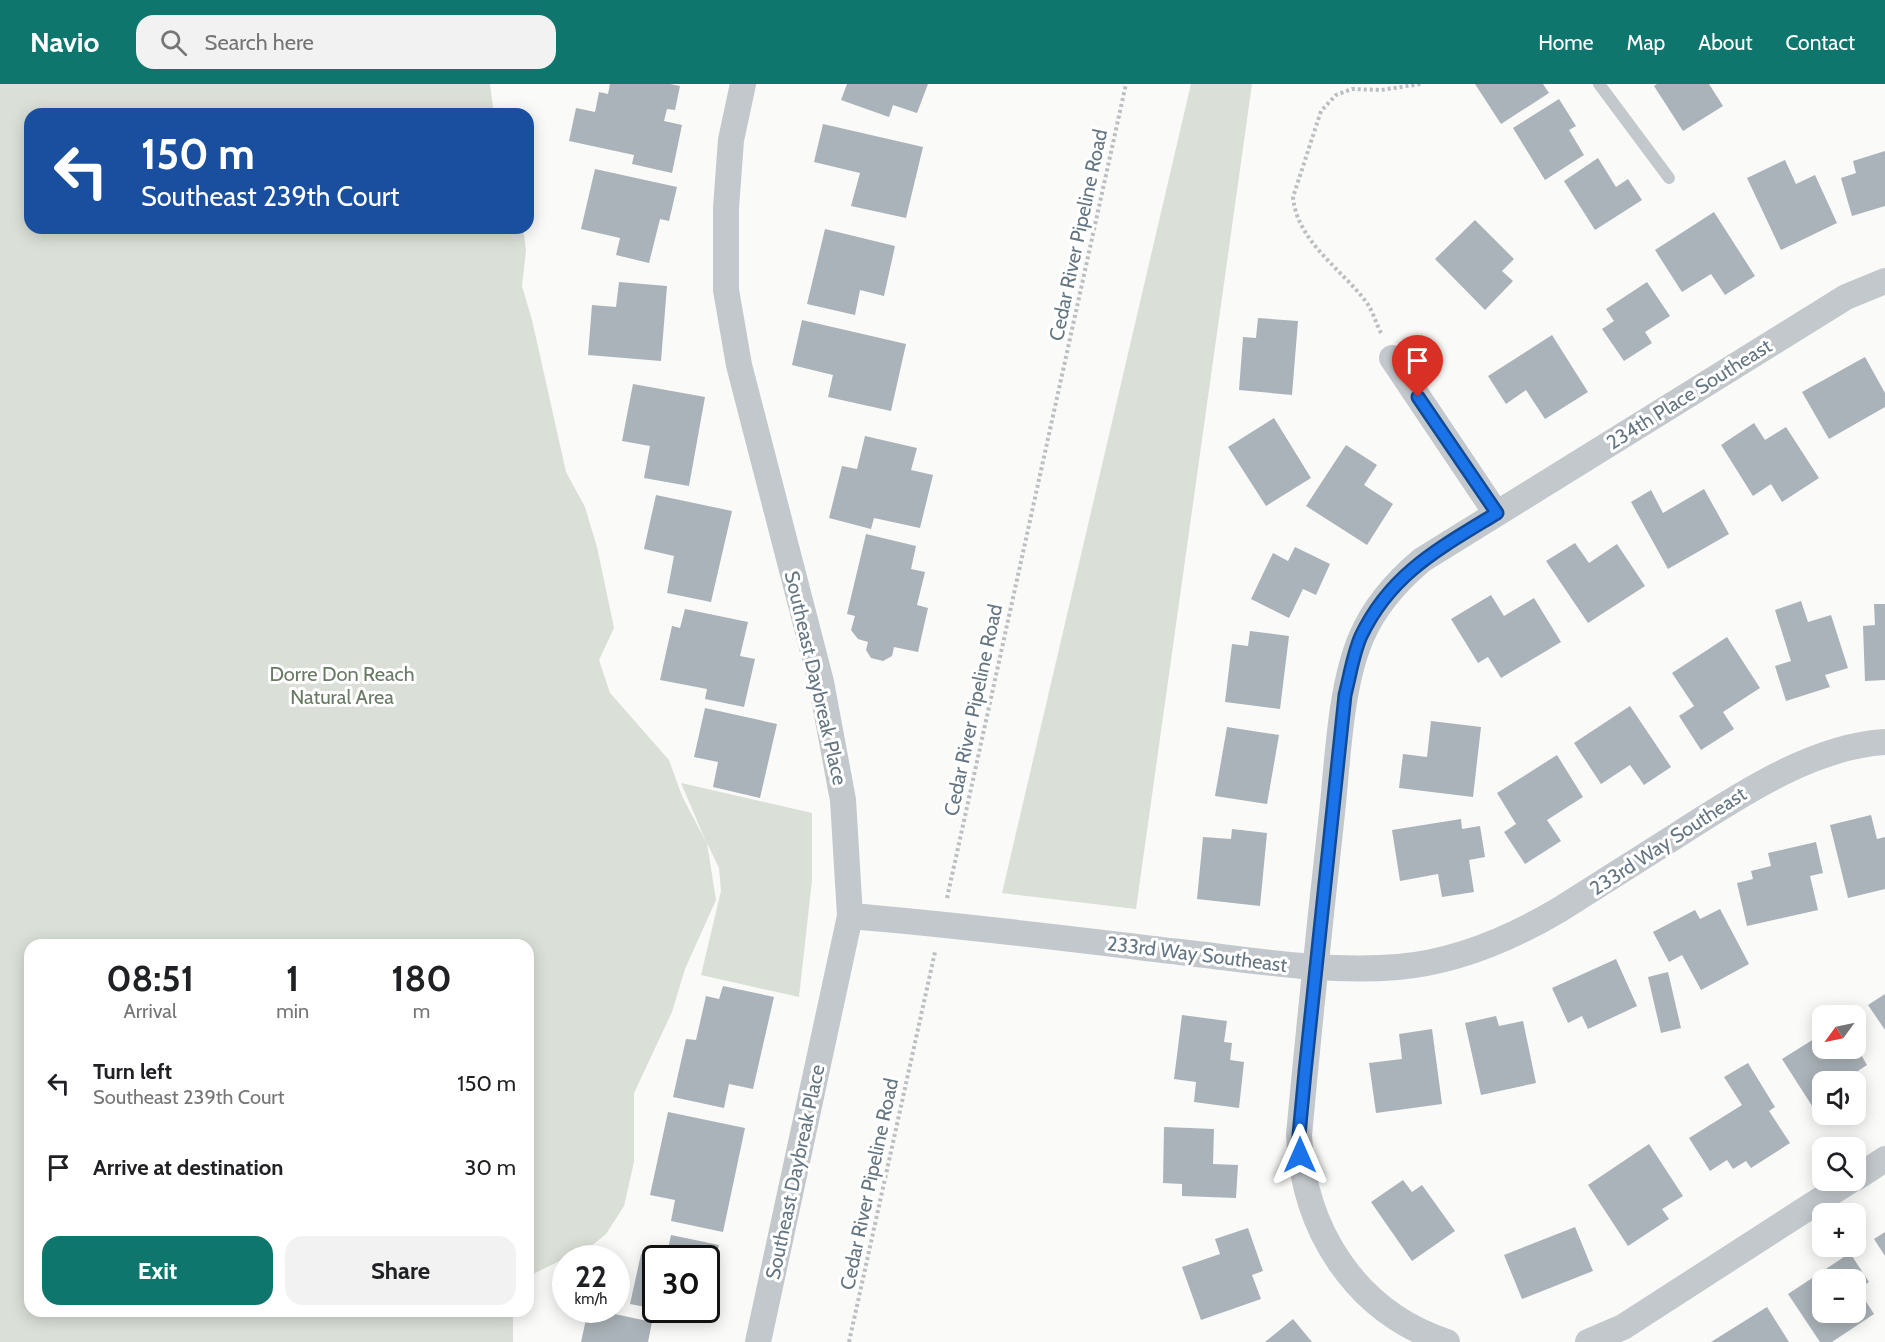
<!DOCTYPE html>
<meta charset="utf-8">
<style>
body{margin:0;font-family:Cabin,sans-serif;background:#f2f2f2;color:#202124;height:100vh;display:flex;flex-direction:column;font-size:22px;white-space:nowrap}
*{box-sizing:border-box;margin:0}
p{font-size:20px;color:#757577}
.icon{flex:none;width:33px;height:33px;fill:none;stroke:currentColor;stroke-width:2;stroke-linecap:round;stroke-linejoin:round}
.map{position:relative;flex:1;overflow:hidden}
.panel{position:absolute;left:24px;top:855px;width:510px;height:378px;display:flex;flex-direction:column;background:#fff;border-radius:18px;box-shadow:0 3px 15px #0003}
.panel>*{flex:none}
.top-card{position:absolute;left:24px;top:24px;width:510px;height:126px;border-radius:18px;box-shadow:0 3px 15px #0003;background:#1a4fa0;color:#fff;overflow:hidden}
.needle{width:39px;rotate:237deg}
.fabs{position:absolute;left:1812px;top:921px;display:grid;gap:12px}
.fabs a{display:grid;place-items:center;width:54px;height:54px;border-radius:12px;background:#fff;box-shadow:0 3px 15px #0003;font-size:30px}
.speed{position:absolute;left:552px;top:1161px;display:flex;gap:12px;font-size:30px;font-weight:700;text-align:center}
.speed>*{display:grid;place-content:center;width:78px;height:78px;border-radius:50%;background:#fff;box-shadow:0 3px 15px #0003;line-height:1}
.speed small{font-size:15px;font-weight:400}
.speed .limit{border:3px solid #111;border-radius:9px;background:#fff;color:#111}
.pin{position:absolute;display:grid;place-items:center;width:51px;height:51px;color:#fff;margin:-62px -26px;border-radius:50% 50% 50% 0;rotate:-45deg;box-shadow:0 0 6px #0007}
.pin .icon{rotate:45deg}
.me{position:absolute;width:66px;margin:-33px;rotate:0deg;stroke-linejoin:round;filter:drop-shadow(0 0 4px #0008)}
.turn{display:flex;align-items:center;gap:21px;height:126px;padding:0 18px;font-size:27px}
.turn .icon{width:78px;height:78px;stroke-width:2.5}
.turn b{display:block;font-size:42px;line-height:51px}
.eta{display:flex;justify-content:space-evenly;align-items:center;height:102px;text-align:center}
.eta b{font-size:36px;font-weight:700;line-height:42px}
.cta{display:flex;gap:12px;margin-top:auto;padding:12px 18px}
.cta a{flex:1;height:69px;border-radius:18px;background:#0f766e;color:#fff;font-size:24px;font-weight:700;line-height:69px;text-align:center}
.cta a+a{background:#f2f2f2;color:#202124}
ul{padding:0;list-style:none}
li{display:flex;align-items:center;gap:18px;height:84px;padding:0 18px}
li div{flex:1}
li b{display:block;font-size:22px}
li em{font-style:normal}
header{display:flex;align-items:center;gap:36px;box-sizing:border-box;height:84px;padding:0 30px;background:#0f766e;color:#fff}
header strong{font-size:28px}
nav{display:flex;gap:33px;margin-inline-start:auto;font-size:21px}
.search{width:420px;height:54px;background:#f2f2f2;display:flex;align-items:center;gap:15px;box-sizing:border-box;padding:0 21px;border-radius:18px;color:#757577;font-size:22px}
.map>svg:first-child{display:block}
</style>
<header>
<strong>Navio</strong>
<div class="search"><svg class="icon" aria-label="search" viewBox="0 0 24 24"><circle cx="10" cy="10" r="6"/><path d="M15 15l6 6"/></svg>Search here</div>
<nav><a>Home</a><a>Map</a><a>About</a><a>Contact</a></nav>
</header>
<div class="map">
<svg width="1885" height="1258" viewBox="0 0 1885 1258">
<rect width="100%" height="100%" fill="#fafaf8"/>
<g fill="#dadfd7">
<path d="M0,0H490L494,30H30V144H523L526,166L522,202L532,236L566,388L585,423L597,463L614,544L599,576L610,609L669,676L682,712L706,758L681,699L812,729V796L799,913L701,891L721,807L719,784L707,759L716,816L685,885L672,928L634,1009V1078L624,1122L606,1150L580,1171L566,1174L535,1189L528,1201V861H30V1227H513V1258H0Z"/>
<path d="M1191,0H1252L1136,825L1002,809Z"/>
</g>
<g fill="#aab3b9" fill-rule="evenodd">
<path d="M610,0H670L680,2L675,26L667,25L664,37L682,41L672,89L632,80L634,71L569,57L576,24L595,28L599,8L608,10Z"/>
<path d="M847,0H928L917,29L893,21L889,33L841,16Z"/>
<path d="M1475,0H1543L1549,9L1501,40Z"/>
<path d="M1657,0H1709L1723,22L1683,47L1654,2Z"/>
<path d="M1559,15L1576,42L1569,46L1584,71L1545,96L1513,44Z"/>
<path d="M823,40L923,63L906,134L851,122L860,89L814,78Z"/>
<path d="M1885,67V122L1852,132L1841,94L1856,89L1853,77Z"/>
<path d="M1598,74L1616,103L1628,95L1642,116L1595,146L1564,97Z"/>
<path d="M1785,76L1796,100L1815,91L1837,139L1781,166L1747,94Z"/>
<path d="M595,85L677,103L669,137L660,135L649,179L616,171L620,154L581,145Z"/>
<path d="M1714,128L1755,192L1725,211L1711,190L1682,208L1655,166Z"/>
<path d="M1475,136L1514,175L1502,187L1513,197L1485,226L1435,175Z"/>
<path d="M825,145L895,162L884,212L860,206L855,231L807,220Z"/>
<path d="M619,198L667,202L661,277L588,271L592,221L616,223Z"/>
<path d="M1647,198L1670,232L1645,248L1652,259L1624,277L1602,245L1614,237L1606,225Z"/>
<path d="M1258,234L1298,237L1292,311L1239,306L1243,253L1256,254Z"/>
<path d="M802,236L906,260L891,327L828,313L833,291L792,281Z"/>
<path d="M1552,251L1588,308L1545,335L1526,306L1506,320L1488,292Z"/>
<path d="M1865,273L1885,309V323L1829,355L1802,308Z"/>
<path d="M633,300L705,313L689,402L644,394L650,362L622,357Z"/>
<path d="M1274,334L1311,394L1266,422L1228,363Z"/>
<path d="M1754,339L1765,356L1786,343L1819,394L1782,418L1771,400L1753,412L1721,361Z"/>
<path d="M865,352L917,364L911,386L933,391L920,444L874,434L871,445L829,434L842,382L857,385Z"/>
<path d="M1346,361L1377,381L1364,401L1393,420L1367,461L1306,422Z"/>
<path d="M1704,405L1729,450L1668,485L1631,418L1651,406L1663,429Z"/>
<path d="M656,411L732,427L711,518L667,509L674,472L644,465Z"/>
<path d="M866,450L916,462L911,485L925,488L917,521L928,524L918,568L894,563L892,572L883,577L871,574L866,566L868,558L858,555L851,546L855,532L847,530Z"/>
<path d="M1575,459L1589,479L1617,460L1645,502L1588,539L1546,477Z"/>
<path d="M1295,463L1330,480L1316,511L1303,505L1289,534L1251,515L1273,469L1288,477Z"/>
<path d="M1491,511L1504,532L1534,514L1561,558L1501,594L1488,573L1478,579L1451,535Z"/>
<path d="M1801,517L1808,538L1831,531L1848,584L1825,591L1830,603L1786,617L1775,582L1791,577L1775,526Z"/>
<path d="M1874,520H1885V596L1865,597L1863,542L1875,541Z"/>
<path d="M685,525L748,538L740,572L755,575L744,623L705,615L707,605L660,596L672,542L680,544Z"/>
<path d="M1250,547L1289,552L1280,625L1225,618L1232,560L1248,562Z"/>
<path d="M1727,553L1760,604L1723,628L1734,645L1701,666L1679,632L1694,622L1672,589Z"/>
<path d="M1630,622L1671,683L1644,701L1630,681L1601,700L1574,659Z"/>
<path d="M705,624L777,640L760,714L713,703L718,678L694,673Z"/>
<path d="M1431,637L1481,643L1473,713L1399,704L1403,670L1427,673Z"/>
<path d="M1227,643L1279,651L1267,720L1215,712Z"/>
<path d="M1557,671L1583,713L1547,736L1561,757L1525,780L1504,748L1516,740L1497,709Z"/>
<path d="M1871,731L1877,755L1885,753V805L1848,814L1830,741Z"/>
<path d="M1461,735L1462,745L1480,742L1485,773L1469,776L1474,808L1442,813L1438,790L1400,797L1392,746Z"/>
<path d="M1232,745L1267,749L1260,822L1197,815L1203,753L1231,755Z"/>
<path d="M1816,758L1823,789L1810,792L1818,826L1747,842L1737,799L1753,795L1751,787L1771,782L1768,769Z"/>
<path d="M1720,825L1749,880L1701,906L1682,871L1669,878L1653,848L1695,826L1700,835Z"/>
<path d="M1616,875L1637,922L1588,945L1582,932L1568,939L1552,904Z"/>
<path d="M1668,888L1681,944L1661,949L1648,893Z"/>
<path d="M723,902L774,913L753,1005L729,1000L724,1024L673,1013L686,955L696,956L706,912L719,915Z"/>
<path d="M1885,910V946L1868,921Z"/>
<path d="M1182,931L1227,937L1224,958L1232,959L1230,976L1244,978L1239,1024L1194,1018L1196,998L1174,995Z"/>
<path d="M1496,932L1499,942L1523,937L1536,999L1481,1011L1465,939Z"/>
<path d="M1432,945L1442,1020L1376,1029L1369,979L1402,975L1399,950Z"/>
<path d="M1822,950V964H1856V962L1867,981L1841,998H1822V1030H1836L1823,1039L1782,975Z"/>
<path d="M1748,979L1775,1023L1769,1027L1790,1059L1751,1084L1746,1077L1733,1085L1727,1076L1710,1087L1689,1054L1742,1021L1724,993Z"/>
<path d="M668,1028L745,1044L723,1148L671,1137L675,1116L650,1111Z"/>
<path d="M1164,1043L1214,1045L1213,1080L1238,1081L1236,1114L1182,1112V1100L1163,1099Z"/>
<path d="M1649,1060L1683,1112L1662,1125L1669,1135L1628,1162L1588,1101Z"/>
<path d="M1403,1096L1412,1108L1422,1101L1455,1147L1412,1177L1371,1118Z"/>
<path d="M1575,1143L1593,1187L1522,1215L1504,1171Z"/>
<path d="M1248,1144L1263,1187L1252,1191L1261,1215L1201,1236L1182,1183L1220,1170L1215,1155Z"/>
<path d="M1885,1148V1172L1874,1155Z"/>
<path d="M671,1151L719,1161L707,1212L706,1174H666Z"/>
<path d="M1850,1169L1869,1198L1858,1205L1874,1230L1832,1258H1820L1788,1210ZM1822,1196H1856V1228H1822Z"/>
<path d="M641,1170L656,1173V1225L630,1220Z"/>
<path d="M1767,1223L1789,1258H1711Z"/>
<path d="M588,1226H596L652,1238L648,1258H581Z"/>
<path d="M660,1226H704L702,1236Z"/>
<path d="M1293,1235L1312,1258H1265Z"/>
</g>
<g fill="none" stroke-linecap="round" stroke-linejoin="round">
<g stroke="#bbbfc2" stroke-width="4" stroke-dasharray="3 3" stroke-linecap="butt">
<path d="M1381,249C1376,239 1373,228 1367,219C1342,185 1297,158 1293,113L1321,27L1336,11L1352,5L1381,6L1421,0"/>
<path d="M947,814L1126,0"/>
<path d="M849,1258L935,868"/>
</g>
<path stroke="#c3c8cc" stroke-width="12" d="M1599,0L1669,94"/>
<g stroke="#c3c8cc" stroke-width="26">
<path d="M743,0L731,56L726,124V206L739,281L821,598L843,716L850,832L758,1258"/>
<path d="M1392,274L1496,429"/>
<path d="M850,832C961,841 1070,855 1180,868C1252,876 1325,889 1398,883C1456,878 1510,855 1559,826C1599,801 1639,775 1679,750C1738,712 1813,662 1885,658"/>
<path d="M1856,1094L1885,1075"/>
<path d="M1447,1258C1355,1228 1303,1145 1299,1051C1309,943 1320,836 1332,729C1338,674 1340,604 1361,554C1374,523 1397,497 1422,476L1846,213L1885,197"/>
<path d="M1588,1258L1623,1243L1851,1096"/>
</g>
</g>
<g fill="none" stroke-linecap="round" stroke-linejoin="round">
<g stroke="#114b97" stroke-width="15">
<path id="route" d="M1300,1071L1299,1051L1305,988L1345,611C1350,592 1353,570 1361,552C1391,489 1440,464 1497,429L1418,313"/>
</g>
<use href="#route" stroke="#1a73e8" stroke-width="10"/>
</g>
<g text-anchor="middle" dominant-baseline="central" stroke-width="6" stroke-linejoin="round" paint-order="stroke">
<g font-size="20" fill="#657683" stroke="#fff">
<text transform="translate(1078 151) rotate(-78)">Cedar River Pipeline Road</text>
<text transform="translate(1689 310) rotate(-32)">234th Place Southeast</text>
<text transform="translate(816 594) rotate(77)">Southeast Daybreak Place</text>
<text transform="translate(973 626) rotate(-78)">Cedar River Pipeline Road</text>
<text transform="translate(1668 757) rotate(-33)">233rd Way Southeast</text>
<text transform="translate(1197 870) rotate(7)">233rd Way Southeast</text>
<text transform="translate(795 1088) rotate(-78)">Southeast Daybreak Place</text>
<text transform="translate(869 1100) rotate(-78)">Cedar River Pipeline Road</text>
</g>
<g font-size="20" fill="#687a64" stroke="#fff">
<text x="342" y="590">Dorre Don Reach<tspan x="342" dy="23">Natural Area</tspan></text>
</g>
</g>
</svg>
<div class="fabs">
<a><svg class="needle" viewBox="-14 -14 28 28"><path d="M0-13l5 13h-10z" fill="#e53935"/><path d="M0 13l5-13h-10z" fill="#757577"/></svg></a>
<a><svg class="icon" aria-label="sound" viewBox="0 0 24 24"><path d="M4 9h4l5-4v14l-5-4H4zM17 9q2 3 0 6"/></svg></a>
<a><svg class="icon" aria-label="search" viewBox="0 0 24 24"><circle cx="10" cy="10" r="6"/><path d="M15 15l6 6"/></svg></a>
<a>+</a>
<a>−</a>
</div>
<div class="speed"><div>22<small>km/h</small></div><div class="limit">30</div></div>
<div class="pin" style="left:1418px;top:313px;background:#d93025"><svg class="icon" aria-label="arrive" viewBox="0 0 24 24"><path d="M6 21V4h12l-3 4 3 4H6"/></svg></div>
<svg class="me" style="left:1300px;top:1071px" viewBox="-20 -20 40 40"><path d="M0-17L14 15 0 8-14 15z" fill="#1a73e8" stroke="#fff" stroke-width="4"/></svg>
<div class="top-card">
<div class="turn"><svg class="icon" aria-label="left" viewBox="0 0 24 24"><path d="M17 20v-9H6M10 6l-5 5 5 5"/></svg><div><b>150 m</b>Southeast 239th Court</div></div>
</div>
<section class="panel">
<div class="eta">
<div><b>08:51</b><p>Arrival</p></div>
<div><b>1</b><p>min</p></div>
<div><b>180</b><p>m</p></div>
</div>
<ul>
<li><svg class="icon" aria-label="left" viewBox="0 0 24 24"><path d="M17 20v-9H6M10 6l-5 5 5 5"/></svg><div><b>Turn left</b><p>Southeast 239th Court</p></div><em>150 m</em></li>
<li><svg class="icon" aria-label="arrive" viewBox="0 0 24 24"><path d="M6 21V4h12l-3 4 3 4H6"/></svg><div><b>Arrive at destination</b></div><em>30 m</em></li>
</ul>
<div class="cta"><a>Exit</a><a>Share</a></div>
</section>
</div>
